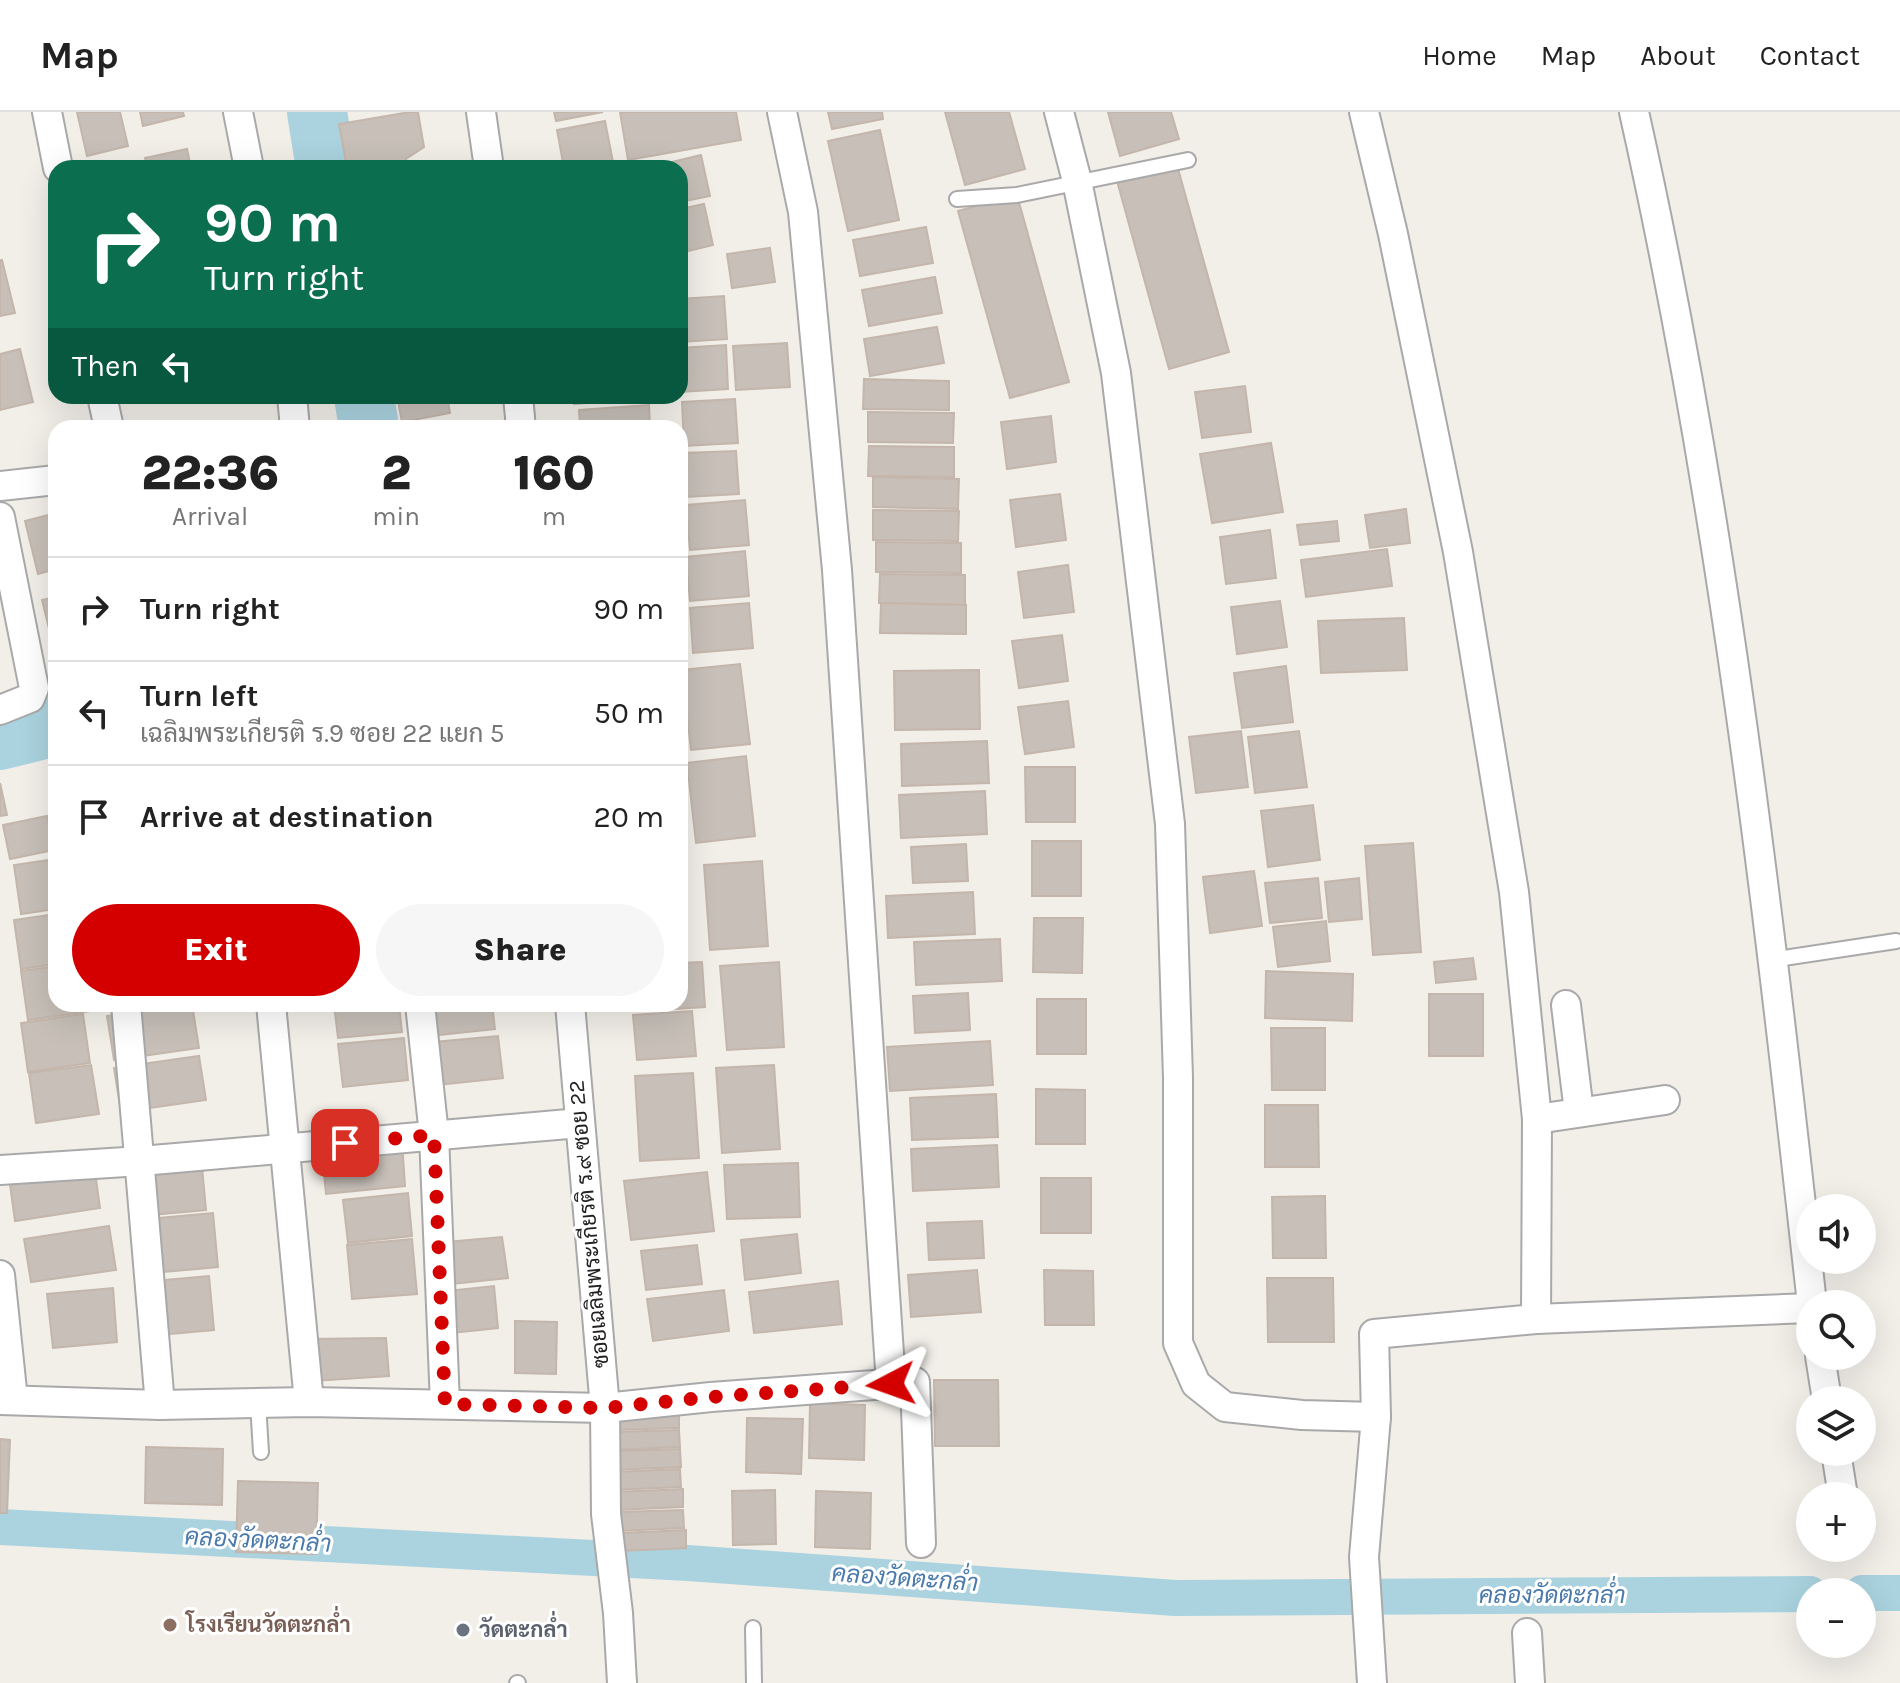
<!DOCTYPE html>
<meta charset="utf-8">
<style>
body{margin:0;font-family:Karla,Sarabun,sans-serif;background:#f6f6f6;color:#222;height:100vh;display:flex;flex-direction:column;font-size:30px;white-space:nowrap}
*{box-sizing:border-box;margin:0}
p{font-size:26px;color:#767676}
.icon{flex:none;width:44px;height:44px;fill:none;stroke:currentColor;stroke-width:2;stroke-linecap:round;stroke-linejoin:round}
.map{position:relative;flex:1;overflow:hidden}
.side{position:absolute;left:48px;top:308px;width:640px;height:592px;display:flex;flex-direction:column;background:#fff;border-radius:24px;box-shadow:0 8px 32px #0002}
.side>*{flex:none}
.hud{position:absolute;left:48px;top:48px;width:640px;height:244px;border-radius:24px;box-shadow:0 8px 32px #0002;background:#0b6e4f;color:#fff;overflow:hidden}
.fabs{position:absolute;left:1796px;top:1082px;display:grid;gap:16px}
.fabs a{display:grid;place-items:center;width:80px;height:80px;border-radius:50%;background:#fff;box-shadow:0 8px 32px #0002;font-size:40px}
.pin{position:absolute;display:grid;place-items:center;width:68px;height:68px;color:#fff;margin:-34px;border-radius:16px;box-shadow:0 4px 12px #0006}
.me{position:absolute;width:88px;margin:-44px;rotate:266deg;stroke-linejoin:round;filter:drop-shadow(0 0 6px #0008)}
.turn{display:flex;align-items:center;gap:28px;height:168px;padding:0 24px;font-size:36px}
.turn .icon{width:104px;height:104px;stroke-width:2.5}
.turn b{display:block;font-size:56px;line-height:68px}
.then{display:flex;align-items:center;height:76px;padding:0 24px;background:#0003;gap:16px;font-size:30px}
.eta{display:flex;justify-content:space-evenly;align-items:center;height:136px;text-align:center}
.eta b{font-size:48px;font-weight:800;line-height:56px}
.cta{display:flex;gap:16px;margin-top:auto;padding:16px 24px}
.cta a{flex:1;height:92px;border-radius:48px;background:#d40000;color:#fff;font-size:32px;font-weight:800;line-height:92px;text-align:center}
.cta a+a{background:#f6f6f6;color:#222}
ul{padding:0;list-style:none}
li{display:flex;align-items:center;gap:24px;height:104px;padding:0 24px;border-top:2px solid #e0e0e0}
li div{flex:1}
li b{display:block;font-size:30px}
li em{font-style:normal}
header{display:flex;align-items:center;gap:48px;box-sizing:border-box;height:112px;padding:0 40px;background:#fff;border-bottom:2px solid #e0e0e0}
header strong{font-size:38px}
nav{display:flex;gap:44px;margin-inline-start:auto;font-size:28px}
.map>svg:first-child{display:block}
</style>
<header>
<strong>Map</strong>
<nav><a>Home</a><a>Map</a><a>About</a><a>Contact</a></nav>
</header>
<div class="map">
<svg width="1900" height="1571" viewBox="0 0 1900 1571">
<rect width="100%" height="100%" fill="#f2efe9"/>
<g fill="none" stroke-linecap="round" stroke-linejoin="round">
<g stroke="#aad3df" stroke-width="36">
<path d="M0,1415L688,1451L1175,1486L1810,1482"/>
<path d="M1862,1481H1900"/>
</g>
<g stroke="#aad3df" stroke-width="60">
<path d="M317,0L326,56"/>
<path d="M364,284L369,316"/>
<path d="M0,628L56,614"/>
</g>
</g>
<g fill="#c7bfb8" stroke="#c4b6ab" stroke-width="2">
<path d="M77,0H120L128,34L87,44Z"/>
<path d="M140,0H183L184,4L143,14Z"/>
<path d="M410,0H418L424,35L406,47L408,56H347L339,12Z"/>
<path d="M554,0H603L556,9Z"/>
<path d="M620,0H736L741,28L628,48Z"/>
<path d="M828,0H882L883,7L832,17Z"/>
<path d="M945,0H1009L1025,57L965,73Z"/>
<path d="M1108,0H1171L1179,27L1120,44Z"/>
<path d="M605,9L613,50L582,56H564L557,18Z"/>
<path d="M880,18L899,108L848,119L828,29Z"/>
<path d="M187,37L191,56H148L145,46Z"/>
<path d="M701,43L710,84L680,90V56H647Z"/>
<path d="M1177,53L1229,240L1169,257L1117,69Z"/>
<path d="M1017,83L1069,270L1010,286L958,99Z"/>
<path d="M704,92L713,133L680,141V97Z"/>
<path d="M926,115L933,151L860,164L853,128Z"/>
<path d="M770,136L775,170L732,176L727,142Z"/>
<path d="M0,148H2L15,201L0,204Z"/>
<path d="M935,165L942,201L869,214L862,178Z"/>
<path d="M724,184L727,227L680,230V187Z"/>
<path d="M937,215L944,251L870,264L864,227Z"/>
<path d="M787,231L790,275L736,278L733,234Z"/>
<path d="M726,233L728,277L680,280V236Z"/>
<path d="M20,237L33,290L0,298V242Z"/>
<path d="M864,267L949,269V298L863,297Z"/>
<path d="M1245,274L1251,320L1202,326L1195,280Z"/>
<path d="M397,284H447L450,301L402,310Z"/>
<path d="M574,284H644V287L574,292Z"/>
<path d="M735,287L738,331L684,334L682,290Z"/>
<path d="M649,293L650,316H580L579,298Z"/>
<path d="M868,300L954,301L953,331L868,330Z"/>
<path d="M1051,304L1056,350L1007,357L1001,310Z"/>
<path d="M445,310L446,316H410Z"/>
<path d="M1271,331L1283,400L1212,411L1200,342Z"/>
<path d="M869,334L954,335V365L868,364Z"/>
<path d="M736,339L739,382L685,385L682,341Z"/>
<path d="M873,365L959,367L958,397L873,395Z"/>
<path d="M1060,382L1066,428L1016,435L1010,388Z"/>
<path d="M745,388L749,433L690,438L686,393Z"/>
<path d="M1406,397L1410,431L1370,436L1365,403Z"/>
<path d="M873,398L959,399L958,429L873,428Z"/>
<path d="M56,401V457L38,462L25,409Z"/>
<path d="M1337,409L1339,429L1300,433L1297,413Z"/>
<path d="M1270,418L1276,466L1226,472L1220,425Z"/>
<path d="M876,430L961,431V461L876,460Z"/>
<path d="M1387,437L1392,474L1306,485L1301,448Z"/>
<path d="M745,439L749,484L690,489L686,445Z"/>
<path d="M1068,453L1074,500L1024,506L1018,460Z"/>
<path d="M880,462L965,463V493L879,491Z"/>
<path d="M56,485V541H55L42,488Z"/>
<path d="M1280,489L1287,535L1237,542L1231,495Z"/>
<path d="M749,491L753,536L693,541L690,496Z"/>
<path d="M881,491L966,493V522L880,521Z"/>
<path d="M1404,506L1407,558L1321,561L1318,509Z"/>
<path d="M1062,523L1068,569L1019,576L1012,529Z"/>
<path d="M740,552L750,632L691,638L682,558Z"/>
<path d="M1286,554L1293,610L1242,616L1234,561Z"/>
<path d="M979,558L980,617L895,618L894,559Z"/>
<path d="M1068,589L1074,635L1025,642L1018,595Z"/>
<path d="M1241,619L1248,675L1196,681L1189,625Z"/>
<path d="M1299,619L1307,675L1255,681L1248,625Z"/>
<path d="M987,629L989,671L902,674L901,632Z"/>
<path d="M746,644L755,724L696,731L687,651Z"/>
<path d="M1025,655H1075V710H1026Z"/>
<path d="M56,669V702L49,670Z"/>
<path d="M0,671L7,703L0,704Z"/>
<path d="M985,679L987,722L901,726L899,683Z"/>
<path d="M1313,693L1320,748L1268,755L1261,699Z"/>
<path d="M680,702L683,744H680Z"/>
<path d="M47,704L54,738L10,747L3,713Z"/>
<rect x="1032" y="729" width="49" height="55"/>
<path d="M1413,731L1421,840L1373,843L1365,734Z"/>
<path d="M966,732L968,769L913,771L911,735Z"/>
<path d="M56,747V797L21,802L14,753Z"/>
<path d="M762,749L768,834L710,838L704,753Z"/>
<path d="M680,756L683,796H680Z"/>
<path d="M1254,759L1262,814L1210,821L1203,765Z"/>
<path d="M1318,766L1322,806L1270,811L1265,771Z"/>
<path d="M1359,766L1362,807L1329,810L1325,770Z"/>
<path d="M973,780L975,822L888,826L886,784Z"/>
<path d="M680,799L685,844H680Z"/>
<path d="M56,802V852L21,857L14,808Z"/>
<path d="M1034,806H1083L1082,861L1033,860Z"/>
<path d="M1326,809L1330,849L1278,855L1273,815Z"/>
<path d="M1000,827L1002,869L916,873L914,830Z"/>
<path d="M1473,846L1476,867L1436,871L1434,850Z"/>
<path d="M702,850L705,895L646,899V892H680V851Z"/>
<path d="M779,850L784,935L727,938L720,854Z"/>
<path d="M56,854V892H89L91,899L28,908L21,859Z"/>
<path d="M1266,859L1353,862L1352,909L1265,906Z"/>
<path d="M968,881L970,918L915,921L913,884Z"/>
<rect x="1429" y="882" width="54" height="62"/>
<rect x="1037" y="887" width="49" height="55"/>
<path d="M192,892L199,936L114,948L107,904Z"/>
<path d="M334,892H399L402,920L338,926Z"/>
<path d="M427,892H492L495,917L430,924Z"/>
<path d="M692,899L696,944L637,948L633,903Z"/>
<path d="M83,902L90,951L28,960L21,911Z"/>
<path d="M1271,916H1325V978H1272Z"/>
<path d="M498,924L503,966L438,973L434,930Z"/>
<path d="M404,926L408,968L343,975L338,932Z"/>
<path d="M990,929L993,973L890,979L887,935Z"/>
<path d="M199,944L206,988L121,1000L114,956Z"/>
<path d="M91,953L99,1002L36,1011L29,961Z"/>
<path d="M774,953L780,1037L722,1041L716,956Z"/>
<path d="M693,961L699,1046L640,1049L635,964Z"/>
<path d="M1036,977L1085,978V1032H1036Z"/>
<path d="M996,982L998,1025L912,1028L910,986Z"/>
<path d="M1265,993H1318L1319,1055H1265Z"/>
<path d="M402,1030L405,1074L326,1082L322,1040Z"/>
<path d="M997,1033L999,1075L913,1079L911,1037Z"/>
<path d="M201,1044L206,1098L141,1104L136,1050Z"/>
<path d="M798,1051L800,1105L727,1107L724,1053Z"/>
<path d="M94,1053L100,1096L15,1109L9,1065Z"/>
<path d="M707,1060L714,1119L631,1128L624,1069Z"/>
<rect x="1041" y="1066" width="50" height="55"/>
<path d="M408,1081L412,1124L348,1131L343,1088Z"/>
<path d="M1325,1084L1326,1146H1273L1272,1085Z"/>
<path d="M213,1101L218,1155L153,1161L148,1107Z"/>
<path d="M982,1109L984,1146L929,1148L927,1111Z"/>
<path d="M109,1114L116,1158L31,1170L24,1127Z"/>
<path d="M797,1122L801,1161L745,1168L741,1128Z"/>
<path d="M502,1125L508,1166L452,1172L447,1130Z"/>
<path d="M412,1127L417,1182L352,1187L347,1133Z"/>
<path d="M697,1133L702,1172L646,1178L641,1139Z"/>
<path d="M977,1158L981,1200L911,1205L908,1163Z"/>
<path d="M1044,1158L1093,1159L1094,1213H1045Z"/>
<path d="M209,1164L214,1218L148,1224L143,1170Z"/>
<path d="M1267,1166H1333L1334,1230H1268Z"/>
<path d="M838,1169L842,1212L754,1221L749,1180Z"/>
<path d="M494,1174L498,1216L433,1223L429,1181Z"/>
<path d="M113,1176L117,1230L53,1236L47,1182Z"/>
<path d="M724,1178L729,1219L653,1229L647,1187Z"/>
<path d="M515,1209L557,1210L556,1262L515,1261Z"/>
<path d="M386,1226L389,1264L313,1269L308,1227Z"/>
<path d="M934,1268H998L999,1334H935Z"/>
<path d="M810,1291L865,1293L864,1348L809,1346Z"/>
<path d="M679,1298V1316L614,1318L613,1301Z"/>
<path d="M747,1306L803,1307L801,1362L746,1360Z"/>
<path d="M679,1318L680,1335L614,1338L613,1320Z"/>
<path d="M0,1327L10,1328L7,1401H0Z"/>
<path d="M146,1335L223,1337L222,1393L145,1391Z"/>
<path d="M680,1337L681,1355L615,1358L614,1339Z"/>
<path d="M680,1357L681,1375L615,1378L614,1360Z"/>
<path d="M238,1369L318,1371L316,1442L236,1440Z"/>
<path d="M683,1377V1395L617,1398L616,1380Z"/>
<path d="M775,1378L776,1432L733,1433L732,1379Z"/>
<path d="M816,1379L871,1381L870,1437L815,1435Z"/>
<path d="M683,1398L684,1416L618,1419L617,1400Z"/>
<path d="M686,1418V1436L620,1439V1421Z"/>
</g>
<g fill="none" stroke-linecap="round" stroke-linejoin="round">
<g stroke="#a9a9a9" stroke-width="18">
<g id="service">
<path d="M957,87L1017,83L1188,48"/>
<path d="M1771,848L1896,829"/>
<path d="M258,1291L261,1340"/>
<path d="M753,1516L754,1571"/>
<path d="M517,1571H518"/>
</g>
</g>
<g stroke="#a9a9a9" stroke-width="32">
<g id="minor">
<path d="M47,0L58,56"/>
<path d="M238,0L249,56"/>
<path d="M481,0L489,56"/>
<path d="M782,0L803,100L837,458L891,1272"/>
<path d="M1059,0L1077,69L1116,261L1170,712L1178,966V1231L1196,1272L1225,1295L1302,1303L1376,1305"/>
<path d="M1364,0L1393,122L1458,440L1514,780L1537,1007L1536,1207"/>
<path d="M1634,0C1722,392 1768,793 1812,1192"/>
<path d="M102,284L109,316"/>
<path d="M292,284L295,316"/>
<path d="M518,284L521,316"/>
<path d="M0,374L56,368"/>
<path d="M0,405L34,576L30,586L0,598"/>
<path d="M126,892L160,1293"/>
<path d="M271,892L309,1290"/>
<path d="M420,892L434,1023L445,1292"/>
<path d="M570,892L605,1296L606,1402L618,1501L622,1571"/>
<path d="M1566,893L1579,1000"/>
<path d="M1537,1007L1665,988"/>
<path d="M0,1058L141,1049L580,1011"/>
<path d="M0,1163L13,1288"/>
<path d="M1820,1244L1827,1288"/>
<path d="M0,1288L160,1293L309,1290L605,1296L711,1285L915,1270L921,1431"/>
<path d="M1836,1340L1843,1384"/>
<path d="M1527,1521L1530,1571"/>
<path d="M1372,1571L1364,1445L1376,1305L1374,1222L1536,1207L1810,1196"/>
</g>
</g>
<use href="#service" stroke="#fff" stroke-width="14"/>
<use href="#minor" stroke="#fff" stroke-width="28"/>
</g>
<g fill="none" stroke-linecap="round" stroke-linejoin="round">
<path stroke="#d40000" stroke-width="14" stroke-dasharray="0 25.2" d="M345,1031L434,1023L445,1292L605,1296L711,1285L891,1272"/>
</g>
<circle fill="#8d6e63" stroke="#fff" stroke-width="3" cx="170" cy="1513" r="8"/>
<circle fill="#6b7280" stroke="#fff" stroke-width="3" cx="463" cy="1518" r="8"/>
<g text-anchor="middle" dominant-baseline="central" stroke-width="6" stroke-linejoin="round" paint-order="stroke">
<g font-size="22" fill="#222" stroke="#fff">
<text transform="translate(589 1112) rotate(-95)">ซอยเฉลิมพระเกียรติ ร.๙ ซอย 22</text>
</g>
<g font-size="22" font-weight="bold" fill="#785e54" stroke="#fff" text-anchor="start">
<text x="186" y="1513">โรงเรียนวัดตะกล่ำ</text>
</g>
<g font-size="22" font-weight="bold" fill="#5b616d" stroke="#fff" text-anchor="start">
<text x="479" y="1518">วัดตะกล่ำ</text>
</g>
<g font-size="24" font-style="italic" fill="#4a7aab" stroke="#fff">
<text transform="translate(258 1428) rotate(3)">คลองวัดตะกล่ำ</text>
<text transform="translate(905 1466) rotate(4)">คลองวัดตะกล่ำ</text>
<text x="1552" y="1483">คลองวัดตะกล่ำ</text>
</g>
</g>
</svg>
<div class="fabs">
<a><svg class="icon" aria-label="sound" viewBox="0 0 24 24"><path d="M4 9h4l5-4v14l-5-4H4zM17 9q2 3 0 6"/></svg></a>
<a><svg class="icon" aria-label="search" viewBox="0 0 24 24"><circle cx="10" cy="10" r="6"/><path d="M15 15l6 6"/></svg></a>
<a><svg class="icon" aria-label="layers" viewBox="0 0 24 24"><path d="M12 4l9 5-9 5-9-5zM3 14l9 5 9-5"/></svg></a>
<a>+</a>
<a>−</a>
</div>
<div class="pin" style="left:345px;top:1031px;background:#d93025"><svg class="icon" aria-label="arrive" viewBox="0 0 24 24"><path d="M6 21V4h12l-3 4 3 4H6"/></svg></div>
<svg class="me" style="left:891px;top:1272px" viewBox="-20 -20 40 40"><path d="M0-17L14 15 0 8-14 15z" fill="#d40000" stroke="#fff" stroke-width="4"/></svg>
<div class="hud">
<div class="turn"><svg class="icon" aria-label="right" viewBox="0 0 24 24"><path d="M7 20v-9h11M14 6l5 5-5 5"/></svg><div><b>90 m</b>Turn right</div></div>
<div class="then">Then<svg class="icon" aria-label="left" viewBox="0 0 24 24"><path d="M17 20v-9H6M10 6l-5 5 5 5"/></svg></div>
</div>
<section class="side">
<div class="eta">
<div><b>22:36</b><p>Arrival</p></div>
<div><b>2</b><p>min</p></div>
<div><b>160</b><p>m</p></div>
</div>
<ul>
<li><svg class="icon" aria-label="right" viewBox="0 0 24 24"><path d="M7 20v-9h11M14 6l5 5-5 5"/></svg><div><b>Turn right</b></div><em>90 m</em></li>
<li><svg class="icon" aria-label="left" viewBox="0 0 24 24"><path d="M17 20v-9H6M10 6l-5 5 5 5"/></svg><div><b>Turn left</b><p>เฉลิมพระเกียรติ ร.9 ซอย 22 แยก 5</p></div><em>50 m</em></li>
<li><svg class="icon" aria-label="arrive" viewBox="0 0 24 24"><path d="M6 21V4h12l-3 4 3 4H6"/></svg><div><b>Arrive at destination</b></div><em>20 m</em></li>
</ul>
<div class="cta"><a>Exit</a><a>Share</a></div>
</section>
</div>
